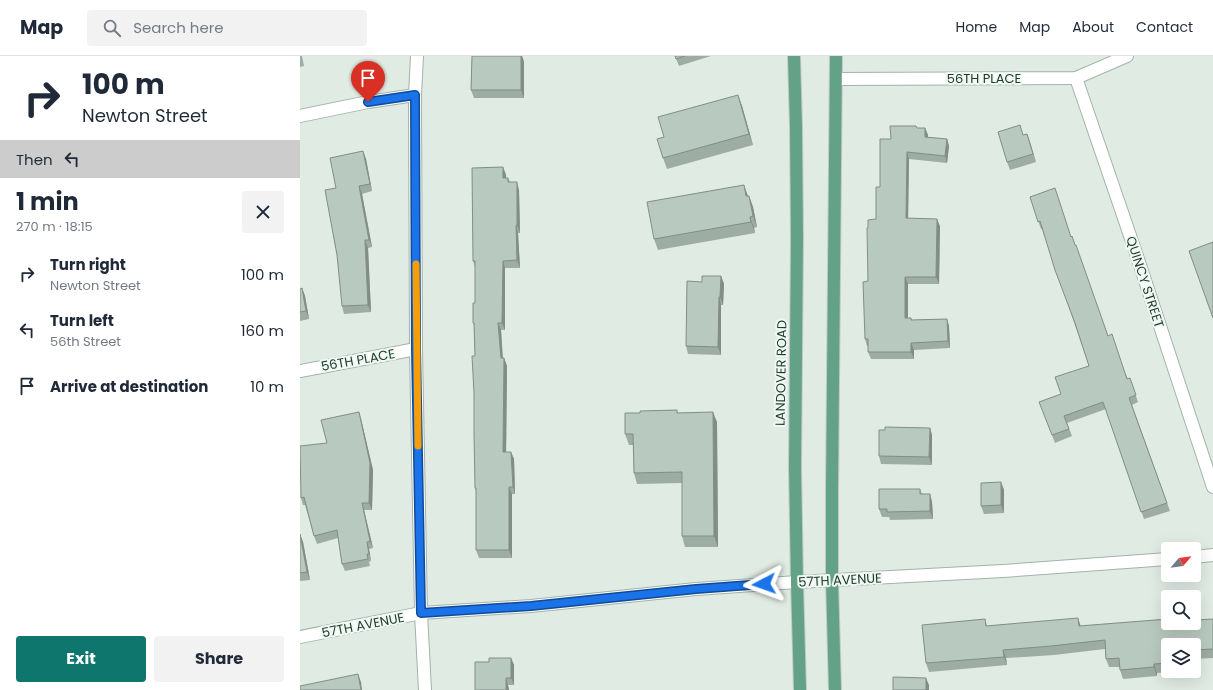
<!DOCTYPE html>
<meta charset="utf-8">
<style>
body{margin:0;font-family:Poppins,sans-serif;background:#f2f2f3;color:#1f2937;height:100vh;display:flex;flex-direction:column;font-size:15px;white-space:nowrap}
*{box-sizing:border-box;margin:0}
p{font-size:13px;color:#747a83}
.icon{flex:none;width:22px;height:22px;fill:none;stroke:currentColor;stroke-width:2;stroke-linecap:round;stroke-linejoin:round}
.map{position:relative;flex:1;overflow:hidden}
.details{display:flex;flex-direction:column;background:#fff;width:300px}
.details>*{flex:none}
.banner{background:#fff;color:#1f2937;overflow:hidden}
.needle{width:26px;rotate:61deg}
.controls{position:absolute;left:861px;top:486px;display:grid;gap:8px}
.controls a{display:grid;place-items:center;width:40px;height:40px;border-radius:4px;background:#fff;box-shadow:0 4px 16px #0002;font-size:20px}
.pin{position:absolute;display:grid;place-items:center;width:34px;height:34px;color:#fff;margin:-41px -17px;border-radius:50% 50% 50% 0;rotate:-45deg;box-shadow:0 0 4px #0007}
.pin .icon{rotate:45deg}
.me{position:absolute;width:44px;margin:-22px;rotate:266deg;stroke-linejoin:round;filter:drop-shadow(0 0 3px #0008)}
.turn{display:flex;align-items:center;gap:14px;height:84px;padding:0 16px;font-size:18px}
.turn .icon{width:52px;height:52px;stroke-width:2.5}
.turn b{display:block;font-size:28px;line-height:34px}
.then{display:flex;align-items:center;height:38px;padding:0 16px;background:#0003;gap:8px;font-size:15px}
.round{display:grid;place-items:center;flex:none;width:42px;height:42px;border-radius:4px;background:#f2f2f3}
.headline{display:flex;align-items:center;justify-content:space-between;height:68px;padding:0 16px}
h1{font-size:24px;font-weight:700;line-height:30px}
.action{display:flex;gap:8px;margin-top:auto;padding:8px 16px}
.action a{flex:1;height:46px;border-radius:4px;background:#0f766e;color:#fff;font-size:16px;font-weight:700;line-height:46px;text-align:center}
.action a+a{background:#f2f2f3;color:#1f2937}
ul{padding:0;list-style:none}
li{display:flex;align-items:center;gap:12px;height:56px;padding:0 16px}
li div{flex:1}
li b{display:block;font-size:15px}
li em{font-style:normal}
header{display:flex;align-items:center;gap:24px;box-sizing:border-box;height:56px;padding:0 20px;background:#fff;border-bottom:1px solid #e0e1e3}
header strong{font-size:19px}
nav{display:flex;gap:22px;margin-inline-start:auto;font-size:14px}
.search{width:280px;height:36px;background:#f2f2f3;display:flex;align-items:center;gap:10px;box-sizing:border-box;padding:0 14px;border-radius:4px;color:#747a83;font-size:15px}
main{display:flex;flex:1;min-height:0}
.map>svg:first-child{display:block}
</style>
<header>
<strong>Map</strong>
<div class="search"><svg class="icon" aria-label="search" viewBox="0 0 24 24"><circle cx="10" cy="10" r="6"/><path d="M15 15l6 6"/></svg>Search here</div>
<nav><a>Home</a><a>Map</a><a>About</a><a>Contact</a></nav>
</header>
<main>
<section class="details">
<div class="banner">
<div class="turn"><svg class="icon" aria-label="right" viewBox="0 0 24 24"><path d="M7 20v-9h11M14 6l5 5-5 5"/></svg><div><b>100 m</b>Newton Street</div></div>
<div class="then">Then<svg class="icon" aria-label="left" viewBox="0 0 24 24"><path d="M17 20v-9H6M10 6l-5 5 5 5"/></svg></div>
</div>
<div class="headline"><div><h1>1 min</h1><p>270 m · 18:15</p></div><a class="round"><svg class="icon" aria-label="close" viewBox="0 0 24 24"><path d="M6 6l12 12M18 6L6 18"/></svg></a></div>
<ul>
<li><svg class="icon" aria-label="right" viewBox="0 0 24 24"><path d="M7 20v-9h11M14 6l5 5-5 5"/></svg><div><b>Turn right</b><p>Newton Street</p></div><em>100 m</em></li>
<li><svg class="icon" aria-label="left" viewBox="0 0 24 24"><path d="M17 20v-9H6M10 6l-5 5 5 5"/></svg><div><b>Turn left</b><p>56th Street</p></div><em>160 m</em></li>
<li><svg class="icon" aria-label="arrive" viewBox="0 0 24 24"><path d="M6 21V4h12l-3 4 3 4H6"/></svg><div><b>Arrive at destination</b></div><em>10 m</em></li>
</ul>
<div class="action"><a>Exit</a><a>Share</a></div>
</section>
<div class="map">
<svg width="913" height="634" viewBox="0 0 913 634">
<rect width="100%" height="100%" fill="#e0ebe4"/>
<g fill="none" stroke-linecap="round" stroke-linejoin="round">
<g stroke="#a3b3aa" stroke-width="14">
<g id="minor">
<path d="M117,0L115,39L116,293L121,557L125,634"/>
<path d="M776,22L837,200L913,431"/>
<path d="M537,23L776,22L827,0"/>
<path d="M0,60L68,46L115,39"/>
<path d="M0,315L116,293"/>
<path d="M0,581L121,557L231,550L396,533L497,526"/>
</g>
</g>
<g stroke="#a3b3aa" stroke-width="14">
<g id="tertiary">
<path d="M894,501L913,499"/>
<path d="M497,526L703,515L868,503"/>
</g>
</g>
<g stroke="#c1c8c5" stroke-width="14">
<g id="primary">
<path d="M494,0L496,71L497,183L495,411L497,526L500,634"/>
<path d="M535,634L532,524V434L536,0"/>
</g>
</g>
<use href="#minor" stroke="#fff" stroke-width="12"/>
<use href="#tertiary" stroke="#fff" stroke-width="12"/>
<use href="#primary" stroke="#63a286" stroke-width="12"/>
</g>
<g fill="#9eada4">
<path d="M0,0H2L4,10L0,11Z"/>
<path d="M172,0H222L224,6V42H174L171,34Z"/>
<path d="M375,0H411L379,10Z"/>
<path d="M438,39L442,50L453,89L367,113L363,102L364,81Z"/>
<path d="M618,72H625L628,79V81L647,83L649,90L647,107L609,103L608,162L640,170L639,228H608V262H611L612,264L647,263L649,270L650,292L614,294V303H571L568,296V290H567L565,283L568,225V172L576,163L580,131L591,83Z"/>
<path d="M727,78L736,106L710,114L707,106L724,79Z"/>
<path d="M63,95L66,103L72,135L62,138L72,191L68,192L71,256L44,258L42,250Z"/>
<path d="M203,111L206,119V122H208L210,126L219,134L220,177H218L220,212H205V274H201L203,302H204L207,310L206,396H211L214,403L215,438H212V502H179L176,494V435L175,432V300L174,269L173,267L175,247V211L173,205Z"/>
<path d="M448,140H449L453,151L457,171L454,172L455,177L358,194L354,183Z"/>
<path d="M730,141L771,181L775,189L808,280L828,323L830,322L838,346L832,349L870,455L844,463L806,353L767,367L772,380L755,387L742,353L761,338L789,310L742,173H741Z"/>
<path d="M421,220L424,228L423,249H421V299L388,298L386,290L402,226Z"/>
<path d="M2,232L5,240L9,263L0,265V233Z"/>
<path d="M377,354L378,357L417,366L418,491H385L382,480V427L337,428L334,417L333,389H329L325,378L340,357Z"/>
<path d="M59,356L61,363L73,414L72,454H64L73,492L69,493L71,505L69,506L70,510L45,515L42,508L38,482L17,488L14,480L5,449H3L1,442L27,387Z"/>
<path d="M630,372L632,379V409L581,408L579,400L585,374Z"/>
<path d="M701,426L704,434V457L684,458L681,450Z"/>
<path d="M620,433L622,438H630L632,446L633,463L590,464L589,461H582L579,453Z"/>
<path d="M0,478L3,486L10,524L0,525Z"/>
<path d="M685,563L687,570H781L868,567L913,563V602L894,603V589H868V615H881L857,617V620L823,623L820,614V611H809L806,603L805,593L754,599L706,602L707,609L629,616L626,607Z"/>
<path d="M211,602L214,609V629H208L209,634H175L189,606Z"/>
</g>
<g fill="#818d86">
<path d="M221,0H222L224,6V42L221,34Z"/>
<path d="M438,39L442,50L453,89L449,78Z"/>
<path d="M625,72L628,79L627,88L625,81Z"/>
<path d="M727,78L730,86L736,106L733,98Z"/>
<path d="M647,83L649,90L647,107L645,100Z"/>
<path d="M63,95L66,103L72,135L70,128Z"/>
<path d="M607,96L609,103L608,169L606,162Z"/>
<path d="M203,111L206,119V130L203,122Z"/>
<path d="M217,126L219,134L220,177L217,169Z"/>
<path d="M444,129L448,140L450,152L446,140Z"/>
<path d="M59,130L62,138L72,191L69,184Z"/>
<path d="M449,140L453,151L457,171L453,160Z"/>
<path d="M450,161L454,172L455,177L451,166Z"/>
<path d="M637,163L640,170L639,228L636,221Z"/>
<path d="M216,169L218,177L220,212L217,204Z"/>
<path d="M65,184L68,192L71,256L68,249Z"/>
<path d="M203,205L205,212V274L202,267Z"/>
<path d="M421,220L424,228L423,249L420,241Z"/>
<path d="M605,221L608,228V269L605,262Z"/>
<path d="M2,232L5,240L9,263L6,255Z"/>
<path d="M419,241L421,249V299L418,291Z"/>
<path d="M647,263L649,270L650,292L648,285Z"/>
<path d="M198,267L201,274L203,310L201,302Z"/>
<path d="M611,287L614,294V303L611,296Z"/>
<path d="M204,302L207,310L206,404L203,396Z"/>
<path d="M59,356L61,363L73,414L72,454L69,447Z"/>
<path d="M413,356L417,366L418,491L414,480Z"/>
<path d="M630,372L632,379V409L629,401Z"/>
<path d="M211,396L214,403L215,438L213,431Z"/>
<path d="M701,426L704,434V457L701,449Z"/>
<path d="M209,431L212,438V502L209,494Z"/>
<path d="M630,438L632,446L633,463L630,455Z"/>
<path d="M62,447L64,454L73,492L70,485Z"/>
<path d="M0,478L3,486L10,524L7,516Z"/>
<path d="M67,486L69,493L71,505L69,498Z"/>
<path d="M778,562L781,571L779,570Z"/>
<path d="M703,594L706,602L707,609L704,601Z"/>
<path d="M211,602L214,609V629L211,622Z"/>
<path d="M854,608L857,617V620L854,611Z"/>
<path d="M58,618L61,626L62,634H61Z"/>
<path d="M206,622L208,629L209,634H206Z"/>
<path d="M626,622L629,629V634H626Z"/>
</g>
<g fill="#b8c9bf" stroke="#818d86">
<path d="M172,0H221V34H171Z"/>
<path d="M375,0H385L376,3Z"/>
<path d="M438,39L449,78L363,102L357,83L364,81L358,61Z"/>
<path d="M720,69L723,79L727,78L733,98L707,106L698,76Z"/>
<path d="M590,70H616L617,72H625V81L647,83L645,100L607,96L606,162L637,163L636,221H605V262H611V264L647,263L648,285L611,287V296H568V283H565L563,226L568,225L567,172H568V164L576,163V131H580V83H591Z"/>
<path d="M63,95L70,128L59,130L69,184H65L68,249L42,250L37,199L25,134L36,132L30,102Z"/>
<path d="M203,111V122H208V126H217V169H216L217,204L203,205L202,267H198L201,302H204L203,396H211L213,431H209V494H176V432H175L174,377V337L172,300H175L174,267H173V247H175V205H173L172,112Z"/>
<path d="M444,129L446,140H449L453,160L450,161L451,166L354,183L347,146Z"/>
<path d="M755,132L771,181L772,180L775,189H776L808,280L812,278L827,323L830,322L836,339L829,342L867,447L841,456L803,346L764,360L769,373L752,379L739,346L761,338L755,321L789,310L775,267L755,214L740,165L738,166L730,141Z"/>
<path d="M913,186V262L889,195Z"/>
<path d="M402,220H421L420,241H419L418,291L386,290L387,225L402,226Z"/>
<path d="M2,232L6,255L0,256V233Z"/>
<path d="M377,354V357L413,356L414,480H382V416L334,417L333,378H325V357H340V355Z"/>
<path d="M59,356L70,407L69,447H62L70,485L67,486L69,498H67L68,503L42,508L37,474L14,480L4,441L1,442L0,390L27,387L21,364Z"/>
<path d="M585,371L630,372L629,401L579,400V374H585Z"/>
<path d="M701,426V449L681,450V427Z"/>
<path d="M579,433H620V438H630V455L587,456V453H579Z"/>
<path d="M0,478L7,516L0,517Z"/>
<path d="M778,562L779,570L868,563V567H894V564L913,563V593L894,594V589H868V607L854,608V611L820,614L819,602L806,603L805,584L751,590L703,594L704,601L626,607L622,569L685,563L686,570Z"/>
<path d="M189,602H211V622H206V634H175V606H189Z"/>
<path d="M58,618L61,634H0V630Z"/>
<path d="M593,621L626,622V634H593Z"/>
</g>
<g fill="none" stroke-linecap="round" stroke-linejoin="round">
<g stroke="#114b97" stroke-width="10">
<path id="route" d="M68,46L115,39L116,293L121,557L231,550L396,533L464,528"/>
</g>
<use href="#route" stroke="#1a73e8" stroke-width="7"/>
<path stroke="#f59e0b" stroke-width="7" d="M116,208L118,390"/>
</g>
<g text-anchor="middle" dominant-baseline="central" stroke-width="4" stroke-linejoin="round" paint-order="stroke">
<g font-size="13" fill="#203c2f" stroke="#f0f8f3">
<text x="684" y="22">56TH PLACE</text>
<text transform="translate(845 226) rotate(72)">QUINCY STREET</text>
<text transform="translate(58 304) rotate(-10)">56TH PLACE</text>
<text transform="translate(481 317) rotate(-89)">LANDOVER ROAD</text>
<text transform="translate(540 524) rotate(-3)">57TH AVENUE</text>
<text transform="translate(63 569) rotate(-11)">57TH AVENUE</text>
</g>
</g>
</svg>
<div class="controls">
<a><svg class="needle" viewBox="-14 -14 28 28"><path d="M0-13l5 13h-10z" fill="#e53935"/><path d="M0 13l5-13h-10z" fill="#747a83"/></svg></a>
<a><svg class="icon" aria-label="search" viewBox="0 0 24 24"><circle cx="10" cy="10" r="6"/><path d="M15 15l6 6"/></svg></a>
<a><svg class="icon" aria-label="layers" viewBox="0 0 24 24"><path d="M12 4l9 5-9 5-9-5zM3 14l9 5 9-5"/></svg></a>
</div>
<div class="pin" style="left:68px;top:46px;background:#d93025"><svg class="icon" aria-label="arrive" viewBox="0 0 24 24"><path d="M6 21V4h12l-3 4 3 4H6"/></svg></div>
<svg class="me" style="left:464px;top:528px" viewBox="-20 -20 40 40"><path d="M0-17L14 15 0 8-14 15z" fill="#1a73e8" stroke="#fff" stroke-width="4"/></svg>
</div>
</main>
